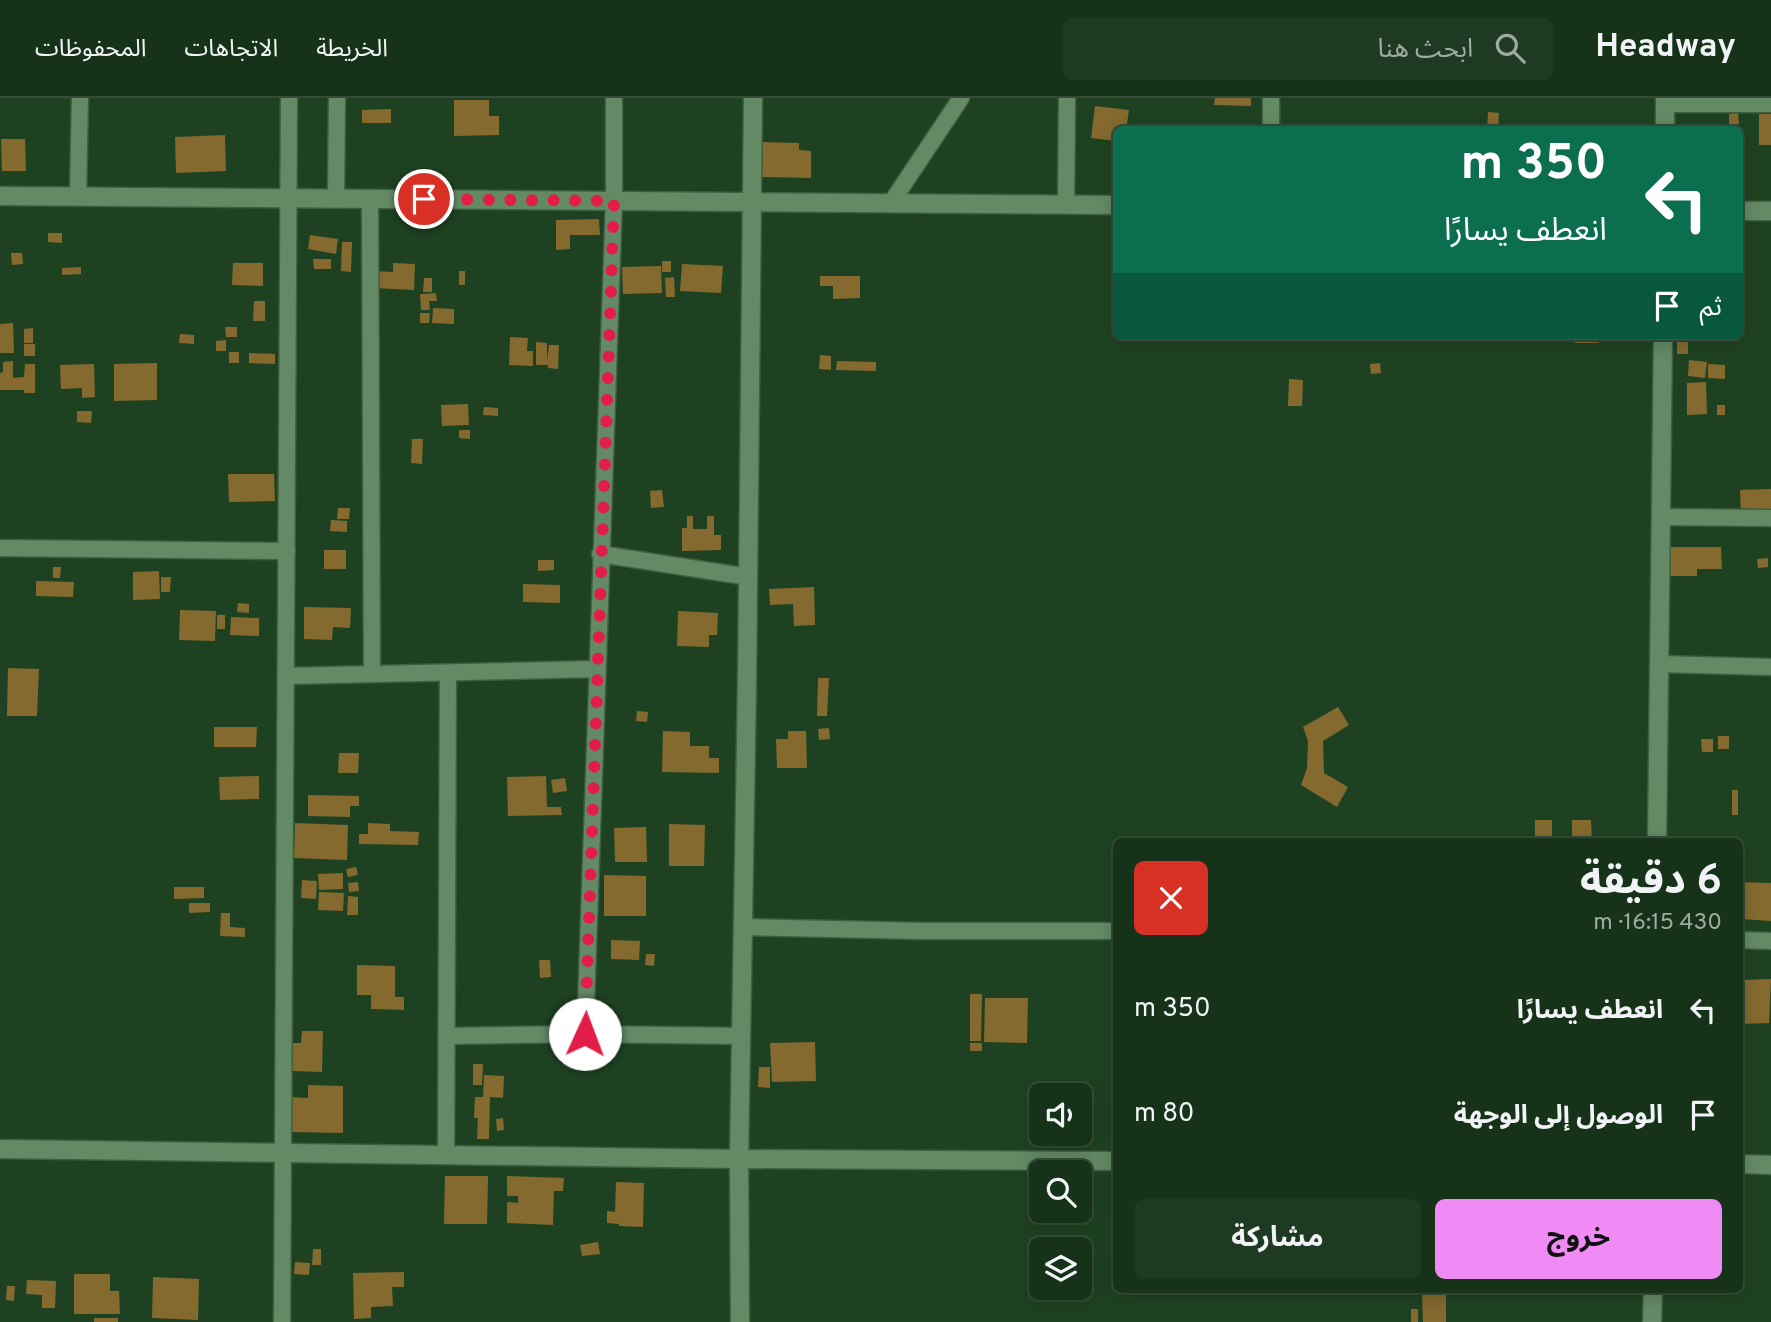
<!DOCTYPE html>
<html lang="ar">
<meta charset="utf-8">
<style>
body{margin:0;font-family:Overpass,"Noto Sans Arabic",sans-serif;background:#1f3a22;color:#f1f3f6;direction:rtl;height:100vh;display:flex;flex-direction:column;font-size:26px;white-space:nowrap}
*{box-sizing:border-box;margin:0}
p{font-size:23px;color:#9eaaa2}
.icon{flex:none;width:38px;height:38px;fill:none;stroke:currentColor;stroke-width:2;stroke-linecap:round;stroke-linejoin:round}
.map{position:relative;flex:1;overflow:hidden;direction:ltr}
.sheet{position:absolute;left:1113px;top:740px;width:630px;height:455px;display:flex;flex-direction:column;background:#163219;border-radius:10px;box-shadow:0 4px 18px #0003,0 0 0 2px #354d38;direction:rtl}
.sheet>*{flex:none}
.guide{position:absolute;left:1113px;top:28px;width:630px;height:214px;border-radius:10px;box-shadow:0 4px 18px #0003,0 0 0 2px #354d38;direction:rtl;background:#0b6e4f;color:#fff;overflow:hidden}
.buttons{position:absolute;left:1029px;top:985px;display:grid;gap:14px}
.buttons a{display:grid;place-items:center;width:63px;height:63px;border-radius:10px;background:#163219;box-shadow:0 4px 18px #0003,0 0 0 2px #354d38;font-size:35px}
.pin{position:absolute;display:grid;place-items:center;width:60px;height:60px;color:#fff;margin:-30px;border:4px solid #fff;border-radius:50%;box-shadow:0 2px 7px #0007}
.me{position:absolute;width:77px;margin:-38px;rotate:2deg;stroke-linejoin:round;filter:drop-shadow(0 0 5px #0008)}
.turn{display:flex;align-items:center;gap:24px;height:147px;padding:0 21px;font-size:32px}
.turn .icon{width:91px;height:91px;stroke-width:2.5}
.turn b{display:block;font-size:49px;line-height:60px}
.then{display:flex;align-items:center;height:66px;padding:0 21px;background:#0003;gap:14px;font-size:26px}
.round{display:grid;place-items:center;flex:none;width:74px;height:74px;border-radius:10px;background:#1f3a22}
.summary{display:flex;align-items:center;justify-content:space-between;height:119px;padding:0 21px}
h1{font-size:42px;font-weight:700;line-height:52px}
.action{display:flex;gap:14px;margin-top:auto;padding:14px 21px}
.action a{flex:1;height:80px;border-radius:10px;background:#f08bf5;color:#111;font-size:28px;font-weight:700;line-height:80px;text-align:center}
.action a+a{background:#1f3a22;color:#f1f3f6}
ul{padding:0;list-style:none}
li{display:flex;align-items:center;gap:21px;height:105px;padding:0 21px}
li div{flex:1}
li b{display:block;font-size:26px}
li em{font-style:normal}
header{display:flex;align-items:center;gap:42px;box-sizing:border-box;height:98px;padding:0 35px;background:#163219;border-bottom:2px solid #354d38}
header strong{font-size:33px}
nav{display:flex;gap:38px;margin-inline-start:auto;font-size:24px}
.search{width:490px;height:63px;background:#1f3a22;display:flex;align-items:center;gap:18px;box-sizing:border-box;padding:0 24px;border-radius:10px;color:#9eaaa2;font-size:26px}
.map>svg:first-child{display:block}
</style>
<header>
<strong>Headway</strong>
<div class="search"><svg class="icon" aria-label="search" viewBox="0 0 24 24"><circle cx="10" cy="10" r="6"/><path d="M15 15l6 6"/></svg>ابحث هنا</div>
<nav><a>الخريطة</a><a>الاتجاهات</a><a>المحفوظات</a></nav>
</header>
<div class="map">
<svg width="1771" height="1224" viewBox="0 0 1771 1224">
<rect width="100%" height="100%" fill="#1e4221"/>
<g fill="#846a2f">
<path d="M1215,0H1251V8L1214,7Z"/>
<path d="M454,2H489V18H499V37L454,38Z"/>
<path d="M1095,8L1129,12L1126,32H1116V43L1091,40Z"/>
<path d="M391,11V25H362V12Z"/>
<path d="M1488,14L1499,15L1498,32H1487Z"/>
<path d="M1738,15L1739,26L1729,27V16Z"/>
<rect x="1759" y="16" width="12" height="31"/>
<path d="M225,37L226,73L176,75L175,39Z"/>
<path d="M1,41H25L26,73H2Z"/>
<path d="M758,44L799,45V52L811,53V80L758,79Z"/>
<path d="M599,121L600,137H570V151L556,152V122Z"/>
<path d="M48,135H62V145L48,144Z"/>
<path d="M310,137L338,141L336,156L308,151Z"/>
<path d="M342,144H352L351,174L341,173Z"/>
<path d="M11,155H22L23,166L12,167Z"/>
<path d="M313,161H331V171H314Z"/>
<rect x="662" y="163" width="9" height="11"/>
<path d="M233,165H263V188L232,187Z"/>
<path d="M393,165L415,166L414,192L374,190V173L393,174Z"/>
<path d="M682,166L723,168L721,195L680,193Z"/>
<path d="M661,168L662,195L623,196L622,169Z"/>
<path d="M81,169V176L62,177V170Z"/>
<rect x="459" y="173" width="6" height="14"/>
<path d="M820,178H860V200L833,201V188H820Z"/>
<path d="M674,179L675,199H666L665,180Z"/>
<path d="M424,180H432V194H423Z"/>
<path d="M436,195L437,203H429L430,212H421L420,196Z"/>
<path d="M254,203H265V223H253Z"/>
<path d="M433,210L454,211V226L432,225Z"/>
<path d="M420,215H430L429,225H420Z"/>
<path d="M13,225L14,255H0V226Z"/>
<path d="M225,229H237V239H226Z"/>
<path d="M33,230V245H24V231Z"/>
<path d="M180,236L194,237V246L179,245Z"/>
<path d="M1538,238H1558L1557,244H1538Z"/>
<rect x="1575" y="238" width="24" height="7"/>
<path d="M510,239L528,240L527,253H533V268L509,267Z"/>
<path d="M226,242V253H216V243Z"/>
<rect x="1677" y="242" width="11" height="14"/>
<path d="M536,244L547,245V263L549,247H559L558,271L548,270V267H536Z"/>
<rect x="24" y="246" width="11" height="12"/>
<rect x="229" y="254" width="10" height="11"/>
<path d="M249,255L275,256V266L249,265Z"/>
<path d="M820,257L831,258V272L819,271Z"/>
<path d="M1689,262L1707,264L1705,280L1688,278Z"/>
<path d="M13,263V280L24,279L25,266H35V295H24V292H0V275L3,274V264Z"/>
<path d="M837,263L876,264V273L836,272Z"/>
<path d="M157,265V302L114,303V266Z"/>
<path d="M1380,265L1381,275L1371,276L1370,266Z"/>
<path d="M94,266L95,299L82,300V290L61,291L60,267Z"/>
<path d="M1708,266L1725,267V281L1708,280Z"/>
<path d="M1289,281L1303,282L1302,308H1288Z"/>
<path d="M1706,284L1707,316L1687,317V285Z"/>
<path d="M468,306L469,327L442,328L441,307Z"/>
<rect x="1717" y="307" width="8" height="10"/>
<path d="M484,309L498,310V318L483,317Z"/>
<path d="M77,313H92L91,325L77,324Z"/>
<path d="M459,332H470V341L459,340Z"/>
<path d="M412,341H423L422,366L411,365Z"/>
<path d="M228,376H274L275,403L229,404Z"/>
<path d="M1771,391V416L1741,417L1740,392Z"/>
<path d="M662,392L664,409L651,410L650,393Z"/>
<path d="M338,410H350L349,421H337Z"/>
<path d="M687,418H693V431H707V418H714V437H721V452L682,453V430H687Z"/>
<path d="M331,422L347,423V434L330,433Z"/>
<path d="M1668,449H1721L1722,471H1697V478H1668Z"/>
<rect x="324" y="452" width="22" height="19"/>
<path d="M1768,460V469L1758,470L1757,461Z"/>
<path d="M538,462H554V472L538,473Z"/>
<path d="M53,469H61L60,480H53Z"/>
<path d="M159,473L160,501L133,502V474Z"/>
<path d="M161,479H171L170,494H161Z"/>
<path d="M36,483L74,484L73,499L36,498Z"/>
<path d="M523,486L560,487V505L523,504Z"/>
<path d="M814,489L815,527L794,528L793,506L770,507L769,491Z"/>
<path d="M238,505L249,506V515L237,514Z"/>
<path d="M304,509L351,510L350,530L333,529L332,542L304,541Z"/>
<path d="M180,512L216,513L215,543L179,542Z"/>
<path d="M678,513L718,515L717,537H709V549L677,548Z"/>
<rect x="217" y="517" width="8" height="14"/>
<path d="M231,519L259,520V538L230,537Z"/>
<path d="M8,570L39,571L37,618H7Z"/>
<path d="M818,580H829L827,618H817Z"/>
<path d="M1338,609L1349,627L1323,643L1324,675L1348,689L1337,709L1301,687L1307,670L1308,643L1303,629Z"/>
<path d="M637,613L648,614L647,624L636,623Z"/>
<path d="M214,629H257L256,649H214Z"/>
<path d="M829,630L830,641L819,642L818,631Z"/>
<path d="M663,633L690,634V648H709V660H719V675L662,674Z"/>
<path d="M788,633H806L807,670H777L776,641H788Z"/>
<rect x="1718" y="638" width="11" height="13"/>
<path d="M1701,641H1713V654H1702Z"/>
<path d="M339,655H359L358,675H338Z"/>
<path d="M259,678V701L220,702L219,679Z"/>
<path d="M546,678L547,709H561L562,717L508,718L507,679Z"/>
<path d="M565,680L567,693L553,695L551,682Z"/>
<rect x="1732" y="692" width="6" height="25"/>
<path d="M308,697L359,698V708H350V719L308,718Z"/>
<rect x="1535" y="722" width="17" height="22"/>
<path d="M1572,722H1591L1592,744H1572Z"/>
<path d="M295,725L348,727L347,762L294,760Z"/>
<path d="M368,725L390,726V733L419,734L418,747L359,746V736H368Z"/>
<path d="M669,726L705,727L704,768H669Z"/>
<path d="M646,729L647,764H615L614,730Z"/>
<path d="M356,769L358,777L348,779L346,771Z"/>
<path d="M343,775V791L319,792L318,776Z"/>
<path d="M604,777L646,778V818H604Z"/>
<path d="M302,782L317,783L316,801L301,800Z"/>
<path d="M358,784L359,793L349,794L348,785Z"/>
<path d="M1740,784L1771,785V823L1740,821Z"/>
<path d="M174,789H204V800L174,801Z"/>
<path d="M319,794L344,795L343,813L318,812Z"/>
<path d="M348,798L358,799V817H347Z"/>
<path d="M189,805H210V814L189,815Z"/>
<path d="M221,815H230V829L245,830V839L220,838Z"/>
<path d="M611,842L640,843L639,862L611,861Z"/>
<path d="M646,856H655L654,868L645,867Z"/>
<path d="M539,862H550L551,879L540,880Z"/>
<path d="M357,867L395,868V899H404V912L371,911V897H357Z"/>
<path d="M1771,881L1769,925L1741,926L1740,882Z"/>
<path d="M970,896H982L981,943H970Z"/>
<path d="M985,900H1028L1027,945L984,944Z"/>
<path d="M302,933H323L322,974L292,973L293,945H301Z"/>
<path d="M815,944L816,983L772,984L770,945Z"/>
<rect x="970" y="945" width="12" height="8"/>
<path d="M473,966H483L482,987H473Z"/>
<path d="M759,969H770V990L758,989Z"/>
<path d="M484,977L504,978L503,1000L490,999L489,1041H477L478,1020H474L475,999H483Z"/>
<path d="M308,987L343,988V1035L290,1034L291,999L308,1000Z"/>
<path d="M503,1020L504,1032L497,1033L496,1021Z"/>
<path d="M445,1078H488L487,1126H444Z"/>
<path d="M507,1078L564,1080L563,1093H554L553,1127L507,1125V1104L518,1105V1098H507Z"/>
<path d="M616,1084L644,1085L643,1129L619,1128V1126L607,1125V1113L615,1114Z"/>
<path d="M598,1144L600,1156L582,1158L580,1147Z"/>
<path d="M313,1151H321V1167H312Z"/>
<path d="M295,1164L310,1165L309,1177L294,1176Z"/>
<path d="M404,1174V1189H392L393,1208L371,1209V1220L354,1221L353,1175Z"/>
<path d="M74,1176H110V1193H119L120,1216H74Z"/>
<path d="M153,1179L199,1181L198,1222L152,1220Z"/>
<path d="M27,1182L56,1183L55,1210H42V1197L26,1196Z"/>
<path d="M7,1188H15L14,1203L6,1202Z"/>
<path d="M1446,1195V1224H1423L1422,1196Z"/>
<rect x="1411" y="1211" width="7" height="13"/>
<rect x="94" y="1220" width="24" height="4"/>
</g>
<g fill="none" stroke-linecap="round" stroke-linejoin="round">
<g stroke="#3e5e42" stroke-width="19">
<g id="street">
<path d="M1665,6H1771"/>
<path d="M1271,32V0"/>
<path d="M78,97L80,0"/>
<path d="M336,100L337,0"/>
<path d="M370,100L372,576"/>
<path d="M891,105L961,0"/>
<path d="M1066,107L1067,0"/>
<path d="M1661,419L1771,420"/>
<path d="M0,450L287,453"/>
<path d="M600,456L749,479"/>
<path d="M1659,566L1771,569"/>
<path d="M286,578L597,571"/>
<path d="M744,829L923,833H1116"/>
<path d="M1740,842L1771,843"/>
<path d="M585,936L614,102V0"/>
<path d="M447,938L585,936L742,938"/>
<path d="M446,1057L448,575"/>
<path d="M282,1224L289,0"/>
</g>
</g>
<g stroke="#3e5e42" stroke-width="21">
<g id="secondary">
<path d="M1665,32V0"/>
<path d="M0,98L1116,107"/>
<path d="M1740,113H1771"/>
<path d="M1657,744L1663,238"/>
<path d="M0,1051L739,1061L1116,1063"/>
<path d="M1740,1066L1771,1067"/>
<path d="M740,1224L739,1061L747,584L753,0"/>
<path d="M1652,1224L1653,1192"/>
</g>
</g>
<use href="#street" stroke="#648a65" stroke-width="16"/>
<use href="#secondary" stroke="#648a65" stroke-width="18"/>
</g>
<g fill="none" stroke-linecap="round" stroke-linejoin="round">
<path stroke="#e11d48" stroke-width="12" stroke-dasharray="0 21.6" d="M424,101L614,103L585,936"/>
</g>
</svg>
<div class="buttons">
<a><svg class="icon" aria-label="sound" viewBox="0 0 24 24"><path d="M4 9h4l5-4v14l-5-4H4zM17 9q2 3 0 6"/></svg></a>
<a><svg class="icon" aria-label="search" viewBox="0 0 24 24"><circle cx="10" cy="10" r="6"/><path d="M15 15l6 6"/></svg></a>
<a><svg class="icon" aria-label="layers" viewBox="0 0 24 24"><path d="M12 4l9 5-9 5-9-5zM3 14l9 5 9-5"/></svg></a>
</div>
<div class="pin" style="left:424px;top:101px;background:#d93025"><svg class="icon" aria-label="arrive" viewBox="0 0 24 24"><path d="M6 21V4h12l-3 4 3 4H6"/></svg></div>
<svg class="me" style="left:585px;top:936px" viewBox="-20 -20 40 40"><circle r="19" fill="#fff"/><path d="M0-13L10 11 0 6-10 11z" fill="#e11d48"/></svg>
<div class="guide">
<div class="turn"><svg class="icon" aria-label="left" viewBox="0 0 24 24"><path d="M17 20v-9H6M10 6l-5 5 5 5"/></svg><div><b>350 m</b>انعطف يسارًا</div></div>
<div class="then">ثم<svg class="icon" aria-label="arrive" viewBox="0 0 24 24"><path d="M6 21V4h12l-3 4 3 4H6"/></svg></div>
</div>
<section class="sheet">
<div class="summary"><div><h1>6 دقيقة</h1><p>430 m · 16:15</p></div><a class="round" style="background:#d93025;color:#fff"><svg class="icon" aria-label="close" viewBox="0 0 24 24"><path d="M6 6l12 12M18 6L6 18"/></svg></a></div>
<ul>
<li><svg class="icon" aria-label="left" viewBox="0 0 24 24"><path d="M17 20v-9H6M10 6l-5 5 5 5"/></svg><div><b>انعطف يسارًا</b></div><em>350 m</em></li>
<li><svg class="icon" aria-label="arrive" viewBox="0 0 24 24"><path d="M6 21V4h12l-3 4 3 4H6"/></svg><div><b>الوصول إلى الوجهة</b></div><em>80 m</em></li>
</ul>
<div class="action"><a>خروج</a><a>مشاركة</a></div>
</section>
</div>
